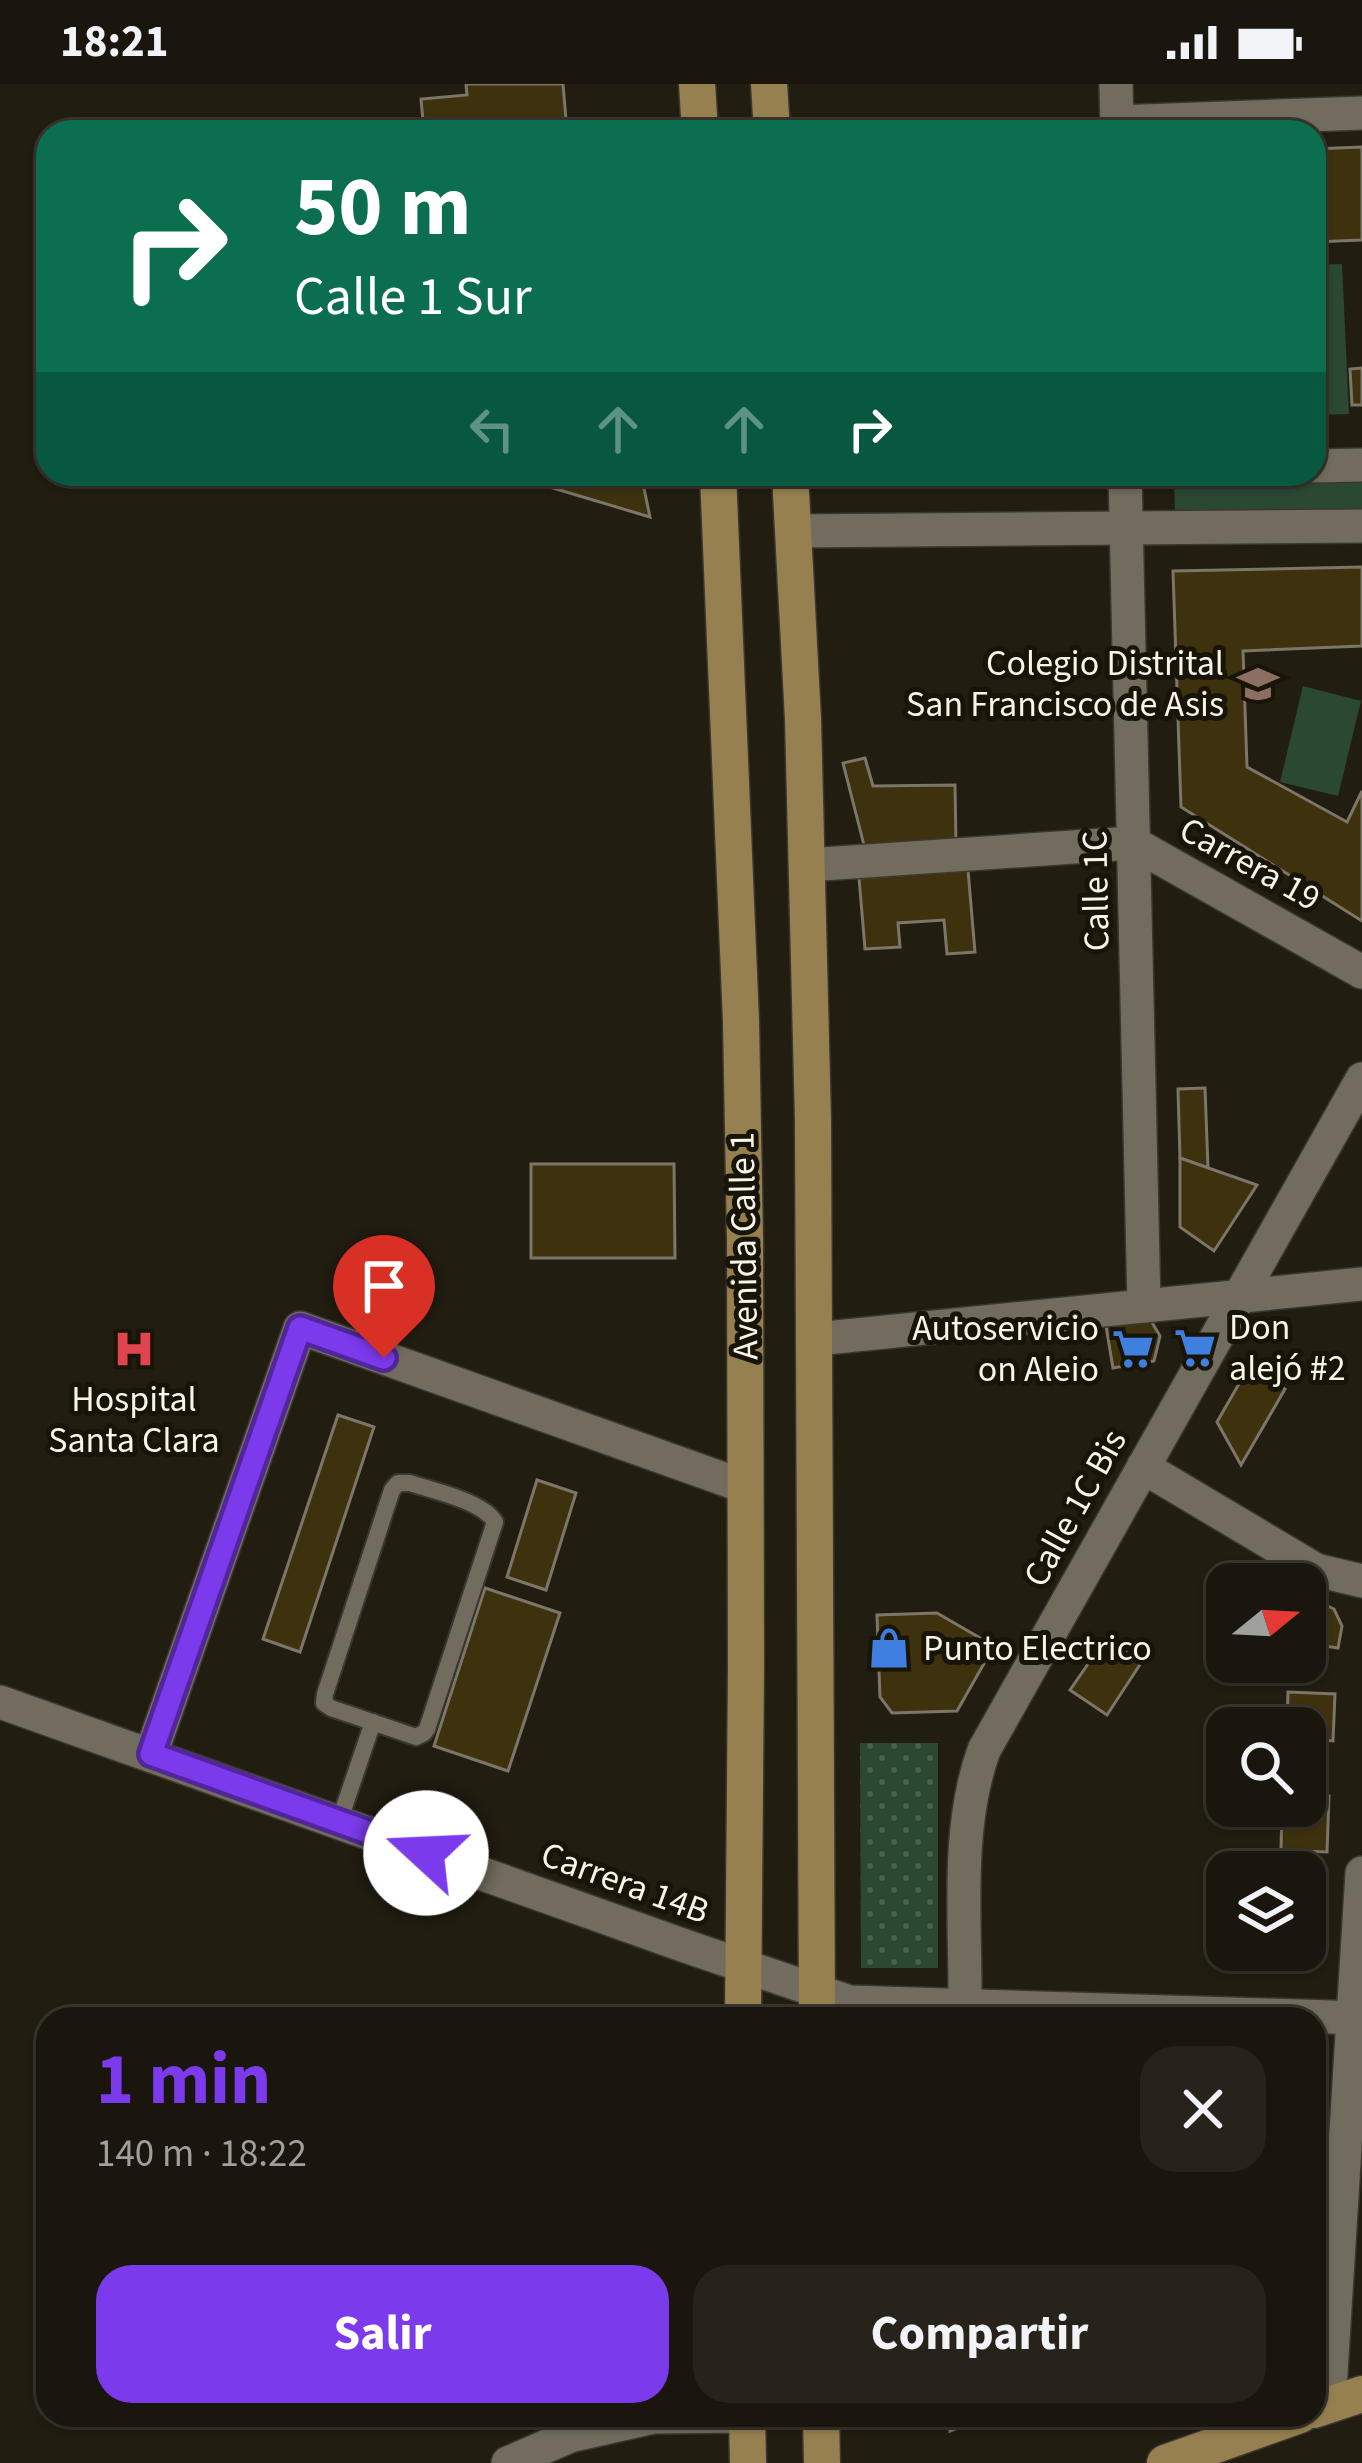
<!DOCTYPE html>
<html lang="es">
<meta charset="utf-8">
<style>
body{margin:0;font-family:"Source Sans 3",sans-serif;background:#27231b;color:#f1f3f6;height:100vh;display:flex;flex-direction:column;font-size:45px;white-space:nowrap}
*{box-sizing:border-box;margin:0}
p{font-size:39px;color:#9f9f9d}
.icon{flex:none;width:66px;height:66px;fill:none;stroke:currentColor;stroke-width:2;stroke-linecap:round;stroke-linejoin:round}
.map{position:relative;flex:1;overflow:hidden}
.drawer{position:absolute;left:36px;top:1923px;width:1290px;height:420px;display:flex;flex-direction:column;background:#1a160d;border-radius:36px;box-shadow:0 3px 9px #0004,0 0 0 3px #38352e}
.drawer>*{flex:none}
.banner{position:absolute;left:36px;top:36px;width:1290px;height:366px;border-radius:36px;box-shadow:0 3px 9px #0004,0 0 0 3px #38352e;background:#0b6e4f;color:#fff;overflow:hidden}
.needle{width:78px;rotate:72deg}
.fabs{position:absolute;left:1206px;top:1479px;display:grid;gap:24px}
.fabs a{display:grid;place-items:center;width:120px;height:120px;border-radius:24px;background:#1a160d;box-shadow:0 3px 9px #0004,0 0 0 3px #38352e;font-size:60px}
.pin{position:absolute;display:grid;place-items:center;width:102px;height:102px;color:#fff;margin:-123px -51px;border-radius:50% 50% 50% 0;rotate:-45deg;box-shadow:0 0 12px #0007}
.pin .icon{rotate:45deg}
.me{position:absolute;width:132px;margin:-66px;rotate:290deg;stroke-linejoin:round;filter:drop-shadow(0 0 9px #0008)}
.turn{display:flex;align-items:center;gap:42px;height:252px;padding:0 60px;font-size:54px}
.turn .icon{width:156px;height:156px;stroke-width:2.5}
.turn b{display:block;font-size:84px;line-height:102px}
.lanes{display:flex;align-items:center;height:114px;padding:0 60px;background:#0003;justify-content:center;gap:60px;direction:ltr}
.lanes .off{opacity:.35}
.round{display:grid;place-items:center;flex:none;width:126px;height:126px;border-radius:36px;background:#27231b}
.summary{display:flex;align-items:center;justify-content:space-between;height:204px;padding:0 60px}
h1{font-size:72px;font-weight:700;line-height:90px;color:#7c3aed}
.button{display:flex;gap:24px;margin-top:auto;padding:24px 60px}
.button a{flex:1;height:138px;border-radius:36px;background:#7c3aed;color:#fff;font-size:48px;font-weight:700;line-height:138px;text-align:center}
.button a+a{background:#27231b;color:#f1f3f6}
.status{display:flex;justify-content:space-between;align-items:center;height:84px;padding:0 60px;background:#1a160d;direction:ltr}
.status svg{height:33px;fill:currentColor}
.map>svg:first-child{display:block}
</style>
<div class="status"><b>18:21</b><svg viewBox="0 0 49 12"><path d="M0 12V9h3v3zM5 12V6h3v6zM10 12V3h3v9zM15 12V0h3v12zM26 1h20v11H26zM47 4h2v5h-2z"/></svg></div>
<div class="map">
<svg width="1362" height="2379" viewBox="0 0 1362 2379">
<defs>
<pattern id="park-dots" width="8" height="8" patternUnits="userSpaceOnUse" patternTransform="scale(3)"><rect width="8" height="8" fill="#2b4833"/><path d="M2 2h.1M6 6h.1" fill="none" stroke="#4a6351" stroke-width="1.8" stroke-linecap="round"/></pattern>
</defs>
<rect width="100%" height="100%" fill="#221d11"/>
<g fill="#2b4833">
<path d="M1342,180L1349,330L1314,331V181Z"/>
<path d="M1362,392V429L1175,430L1174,397Z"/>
<path d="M1303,602L1361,617L1338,712L1280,698Z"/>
</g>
<path fill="url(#park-dots)" d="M860,1659H938V1884H861Z"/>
<g fill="#3e310d" stroke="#7c7668" stroke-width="3">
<path d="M466,0H563L567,48H424L421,15L467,11Z"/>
<path d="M1362,63V156L1314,158V65Z"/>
<path d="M1362,284V321H1352L1350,285Z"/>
<path d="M506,390H641L650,433Z"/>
<path d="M1362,483V562L1243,567L1247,683L1347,738L1362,707V837L1181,723L1173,487Z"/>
<path d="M865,674L873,702L955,701L956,760L864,761L843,679Z"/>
<path d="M968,786L975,868L947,870L944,836L898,839L900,863L865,865L859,794Z"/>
<path d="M1205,1004L1208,1084L1180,1074L1178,1005Z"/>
<path d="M1180,1074L1257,1101L1214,1167L1180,1143Z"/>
<path d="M531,1080H674L675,1174H531Z"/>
<path d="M1150,1235L1160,1252L1154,1277L1113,1284L1106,1242Z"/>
<path d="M1248,1284L1285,1305L1241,1381L1217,1338Z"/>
<path d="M338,1331L374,1343L300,1568L263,1555Z"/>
<path d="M537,1396L576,1409L546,1506L507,1493Z"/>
<path d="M485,1504L560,1529L508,1687L434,1662Z"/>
<path d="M1313,1515L1334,1525L1342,1542L1338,1564L1305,1559V1531Z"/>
<path d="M937,1529L994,1562L957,1627L892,1629L880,1613L877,1531Z"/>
<path d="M1106,1554L1141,1579L1107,1631L1070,1606Z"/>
<path d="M1288,1608L1335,1610L1333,1657L1305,1655V1644H1287Z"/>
<path d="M1305,1711L1329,1712L1327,1768L1281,1766L1282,1722H1305Z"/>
<path d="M1305,1822L1324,1824L1320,1861L1304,1880L1208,1871L1211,1841L1227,1842V1866H1305Z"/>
<path d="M950,2331H991L950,2347Z"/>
</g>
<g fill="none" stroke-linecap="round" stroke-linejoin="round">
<g stroke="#3b3730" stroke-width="20">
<g id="lane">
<path d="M398,1399H410C433,1407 483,1417 495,1438L427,1645L424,1649L416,1653L331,1624L324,1619L325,1610L392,1406Z"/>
<path d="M339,1738L373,1638"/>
</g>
</g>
<g stroke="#3b3730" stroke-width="36">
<g id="street">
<path d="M1116,0L1117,48"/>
<path d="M1117,38L1362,29"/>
<path d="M1314,382L1362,381"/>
<path d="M1125,390L1144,1222"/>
<path d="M793,447L1362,442"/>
<path d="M807,781L1133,759L1362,888"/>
<path d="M816,1255L1362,1200"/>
<path d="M1143,1383L1316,1486L1362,1497"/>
<path d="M0,1618L688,1863L850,1918L1362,1934"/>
<path d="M151,1670L300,1244L746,1403"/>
<path d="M965,1923C966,1839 955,1746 984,1666L1362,995"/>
<path d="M1329,2321L1362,1789"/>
<path d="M508,2379L570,2352L654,2333L747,2332"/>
</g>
</g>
<g stroke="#3b3730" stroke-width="39">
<g id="secondary">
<path d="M697,0L700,48"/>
<path d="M769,0L772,48"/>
<path d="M718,390L741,937L745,1155L746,1583L743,1935"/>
<path d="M790,390L803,635L813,1037L817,1935"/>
<path d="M1314,2326L1362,2310"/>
<path d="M747,2331L748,2379"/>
<path d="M821,2331L822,2379"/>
<path d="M1165,2379L1300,2331"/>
</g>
</g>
<use href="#lane" stroke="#716c5d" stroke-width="16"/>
<use href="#street" stroke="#716c5d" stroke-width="33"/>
<use href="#secondary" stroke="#968050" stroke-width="36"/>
</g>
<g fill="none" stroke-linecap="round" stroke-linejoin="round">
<g stroke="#51269a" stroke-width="30">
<path id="route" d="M384,1274L300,1244L151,1670L426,1769"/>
</g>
<use href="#route" stroke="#7c3aed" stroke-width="21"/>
</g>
<defs>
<g id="school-bare" transform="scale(3.24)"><path d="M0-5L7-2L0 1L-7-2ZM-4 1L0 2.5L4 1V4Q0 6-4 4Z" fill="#8d6e63" stroke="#191408" stroke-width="2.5" paint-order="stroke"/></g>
<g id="supermarket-bare" transform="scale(3.24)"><path d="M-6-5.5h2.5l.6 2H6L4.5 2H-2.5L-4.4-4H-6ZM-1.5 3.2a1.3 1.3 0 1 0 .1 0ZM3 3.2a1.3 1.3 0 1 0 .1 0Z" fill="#3f7fe0" stroke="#191408" stroke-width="2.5" paint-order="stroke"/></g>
<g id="hospital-bare" transform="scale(3.24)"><path d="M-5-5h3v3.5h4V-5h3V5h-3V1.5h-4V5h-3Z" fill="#e0444e" stroke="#191408" stroke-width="2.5" paint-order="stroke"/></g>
<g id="shop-bare" transform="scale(3.24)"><path d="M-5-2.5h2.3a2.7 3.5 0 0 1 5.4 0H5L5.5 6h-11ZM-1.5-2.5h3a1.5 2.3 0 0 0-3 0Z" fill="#3f7fe0" stroke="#191408" stroke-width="2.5" paint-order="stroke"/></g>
</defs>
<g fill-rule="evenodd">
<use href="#school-bare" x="1258" y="600"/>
<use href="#supermarket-bare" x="1195" y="1264"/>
<use href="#hospital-bare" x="134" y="1265"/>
<use href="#supermarket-bare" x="1133" y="1265"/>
<use href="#shop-bare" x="889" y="1564"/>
</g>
<g text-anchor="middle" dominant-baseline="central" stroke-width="10" stroke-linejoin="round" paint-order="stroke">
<g font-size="36" fill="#f7f4ec" stroke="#191408" text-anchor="end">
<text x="1224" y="579">Colegio Distrital<tspan x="1224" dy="41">San Francisco de Asis</tspan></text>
<text x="1229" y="1243" text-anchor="start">Don<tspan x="1229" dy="41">alejó #2</tspan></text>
<text x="1099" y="1244">Autoservicio<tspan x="1099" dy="41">on Aleio</tspan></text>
<text x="134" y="1315" text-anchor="middle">Hospital<tspan x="134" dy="41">Santa Clara</tspan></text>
<text x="923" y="1564" text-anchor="start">Punto Electrico</text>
</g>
<g font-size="36" fill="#f7f4ec" stroke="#191408">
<text transform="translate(1250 780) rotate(29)">Carrera 19</text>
<text transform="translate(1096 807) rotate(-91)">Calle 1C</text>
<text transform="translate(744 1162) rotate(-91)">Avenida Calle 1</text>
<text transform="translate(1075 1424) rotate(-61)">Calle 1C Bis</text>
<text transform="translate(625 1799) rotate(20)">Carrera 14B</text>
</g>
</g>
</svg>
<div class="fabs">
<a><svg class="needle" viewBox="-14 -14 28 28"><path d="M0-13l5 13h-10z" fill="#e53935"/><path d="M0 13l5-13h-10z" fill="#9f9f9d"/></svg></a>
<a><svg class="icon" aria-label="search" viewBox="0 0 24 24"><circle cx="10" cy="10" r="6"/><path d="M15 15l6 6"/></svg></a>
<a><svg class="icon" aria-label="layers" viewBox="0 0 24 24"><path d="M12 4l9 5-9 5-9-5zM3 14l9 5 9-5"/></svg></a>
</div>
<div class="pin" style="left:384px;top:1274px;background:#d93025"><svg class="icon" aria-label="arrive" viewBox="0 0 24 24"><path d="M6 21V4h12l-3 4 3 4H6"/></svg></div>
<svg class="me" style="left:426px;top:1769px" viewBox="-20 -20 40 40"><circle r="19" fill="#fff"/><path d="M0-13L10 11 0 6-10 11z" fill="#7c3aed"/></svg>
<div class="banner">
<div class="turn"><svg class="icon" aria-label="right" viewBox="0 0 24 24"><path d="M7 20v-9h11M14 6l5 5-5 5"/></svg><div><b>50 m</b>Calle 1 Sur</div></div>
<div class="lanes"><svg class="icon off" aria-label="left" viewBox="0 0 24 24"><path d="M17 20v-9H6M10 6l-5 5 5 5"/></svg><svg class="icon off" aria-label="ahead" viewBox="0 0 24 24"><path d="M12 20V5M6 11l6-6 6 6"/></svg><svg class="icon off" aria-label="ahead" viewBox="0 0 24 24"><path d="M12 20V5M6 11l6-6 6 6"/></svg><svg class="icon" aria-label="right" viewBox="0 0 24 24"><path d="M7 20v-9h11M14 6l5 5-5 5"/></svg></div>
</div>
<section class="drawer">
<div class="summary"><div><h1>1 min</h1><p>140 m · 18:22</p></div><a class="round"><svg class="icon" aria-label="close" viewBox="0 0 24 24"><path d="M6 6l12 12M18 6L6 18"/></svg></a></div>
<div class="button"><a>Salir</a><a>Compartir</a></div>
</section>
</div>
